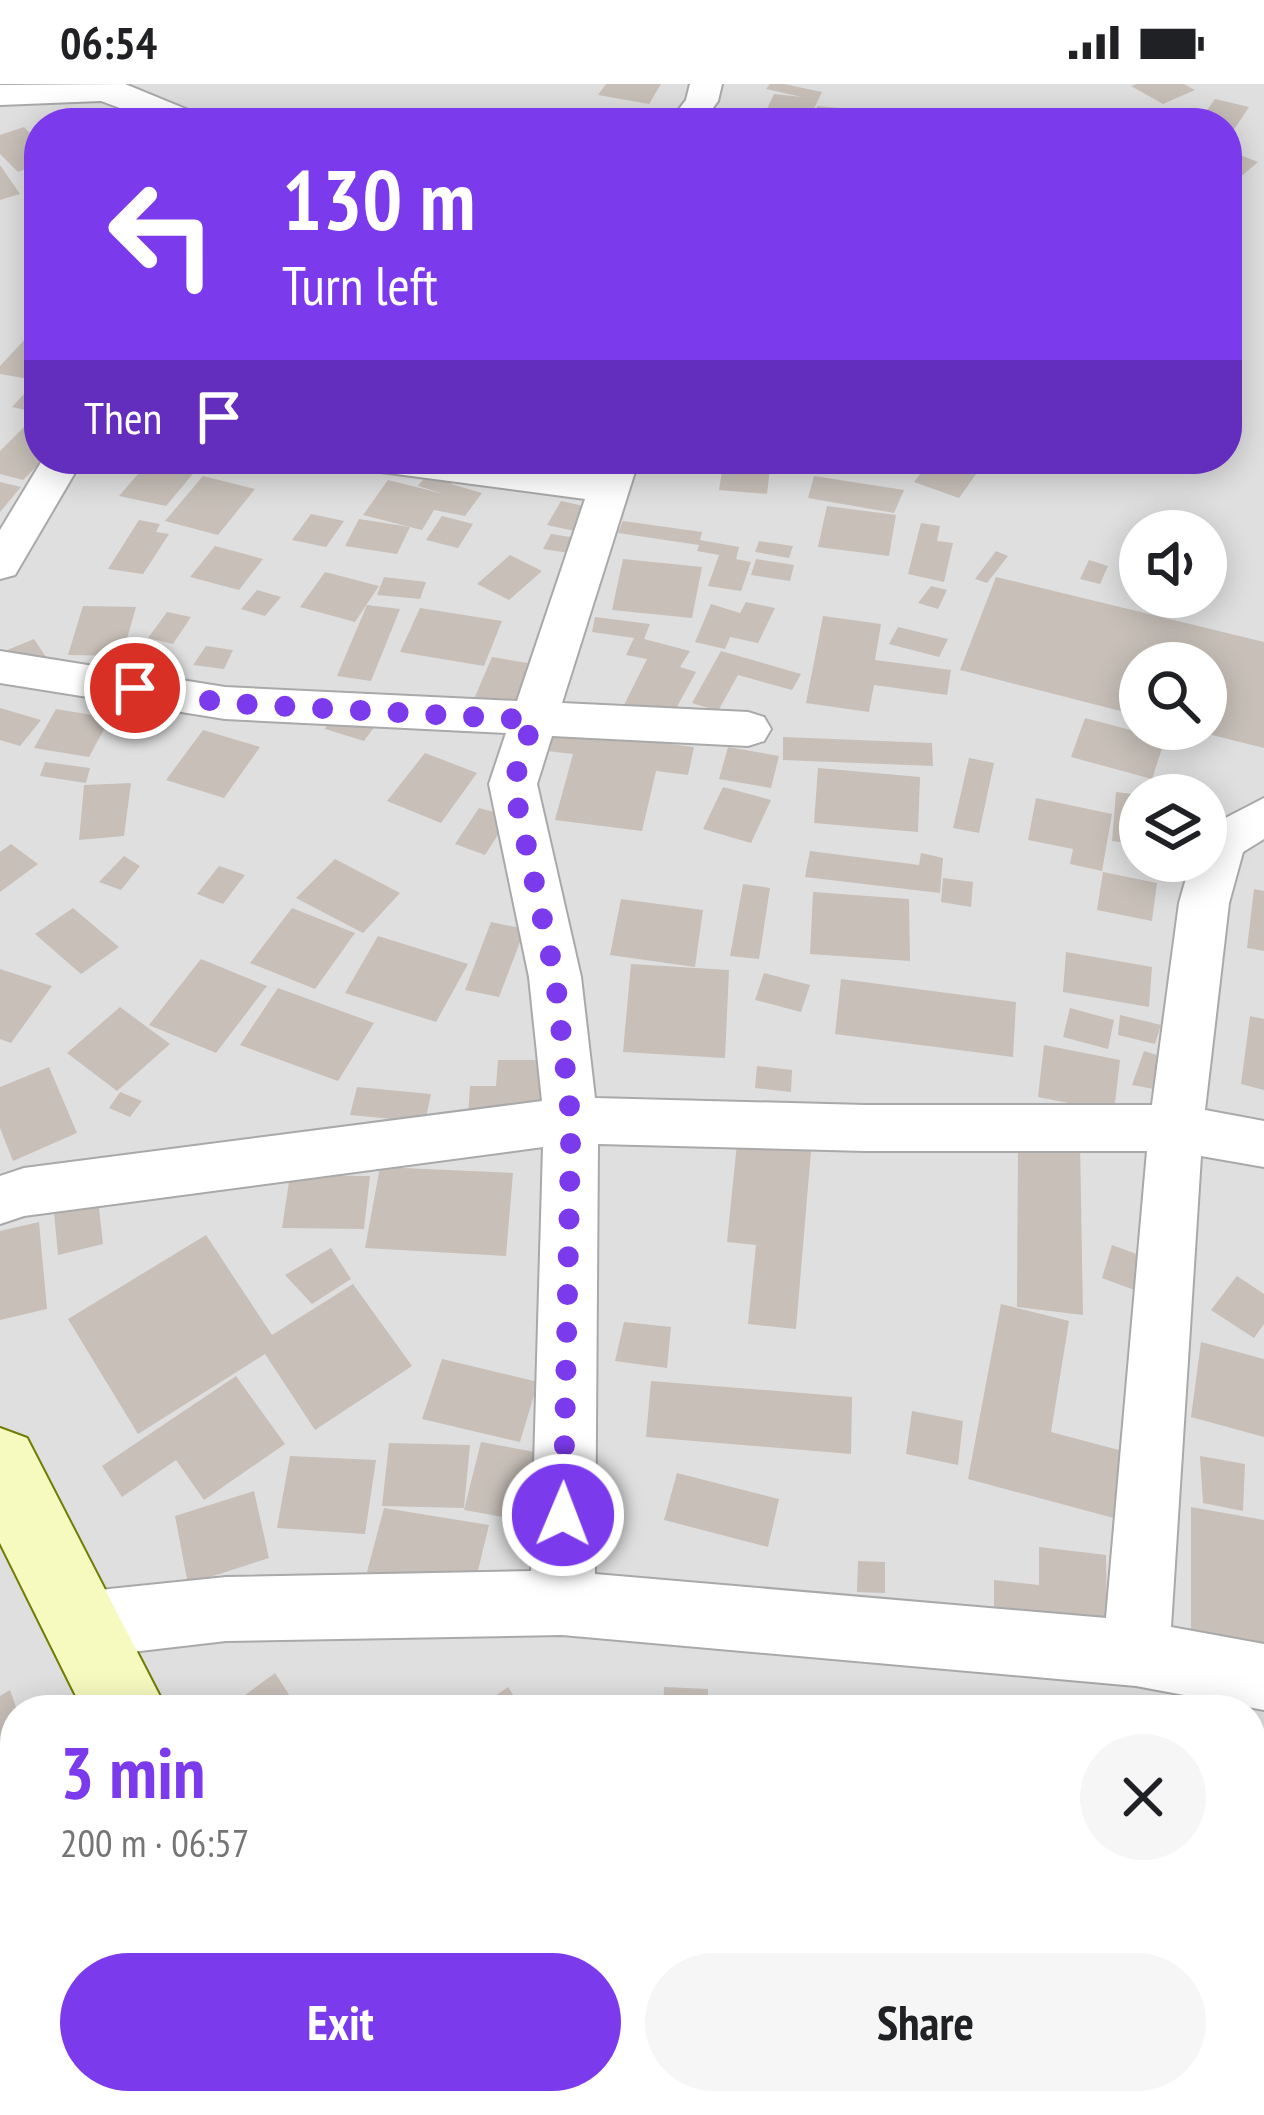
<!DOCTYPE html>
<meta charset="utf-8">
<style>
body{margin:0;font-family:"PT Sans Narrow",sans-serif;background:#f6f6f6;color:#202124;height:100vh;display:flex;flex-direction:column;font-size:45px;white-space:nowrap}
*{box-sizing:border-box;margin:0}
p{font-size:39px;color:#757577}
.icon{flex:none;width:66px;height:66px;fill:none;stroke:currentColor;stroke-width:2;stroke-linecap:round;stroke-linejoin:round}
.map{position:relative;flex:1;overflow:hidden}
.sheet{position:absolute;left:0px;top:1611px;width:1266px;height:420px;display:flex;flex-direction:column;background:#fff;border-radius:48px 48px 0 0;box-shadow:0 6px 30px #0003}
.sheet>*{flex:none}
.top-card{position:absolute;left:24px;top:24px;width:1218px;height:366px;border-radius:48px;box-shadow:0 6px 30px #0003;background:#7c3aed;color:#fff;overflow:hidden}
.controls{position:absolute;left:1119px;top:426px;display:grid;gap:24px}
.controls a{display:grid;place-items:center;width:108px;height:108px;border-radius:50%;background:#fff;box-shadow:0 6px 30px #0003;font-size:60px}
.pin{position:absolute;display:grid;place-items:center;width:102px;height:102px;color:#fff;margin:-51px;border:6px solid #fff;border-radius:50%;box-shadow:0 3px 12px #0007}
.me{position:absolute;width:132px;margin:-66px;rotate:1deg;stroke-linejoin:round;filter:drop-shadow(0 0 9px #0008)}
.turn{display:flex;align-items:center;gap:42px;height:252px;padding:0 60px;font-size:54px}
.turn .icon{width:156px;height:156px;stroke-width:2.5}
.turn b{display:block;font-size:84px;line-height:102px}
.then{display:flex;align-items:center;height:114px;padding:0 60px;background:#0003;gap:24px;font-size:45px}
.round{display:grid;place-items:center;flex:none;width:126px;height:126px;border-radius:63px;background:#f6f6f6}
.overview{display:flex;align-items:center;justify-content:space-between;height:204px;padding:0 60px}
h1{font-size:72px;font-weight:600;line-height:90px;color:#7c3aed}
.button{display:flex;gap:24px;margin-top:auto;padding:24px 60px}
.button a{flex:1;height:138px;border-radius:72px;background:#7c3aed;color:#fff;font-size:48px;font-weight:600;line-height:138px;text-align:center}
.button a+a{background:#f6f6f6;color:#202124}
.status{display:flex;justify-content:space-between;align-items:center;height:84px;padding:0 60px;background:#fff;direction:ltr}
.status svg{height:33px;fill:currentColor}
.map>svg:first-child{display:block}
</style>
<div class="status"><b>06:54</b><svg viewBox="0 0 49 12"><path d="M0 12V9h3v3zM5 12V6h3v6zM10 12V3h3v9zM15 12V0h3v12zM26 1h20v11H26zM47 4h2v5h-2z"/></svg></div>
<div class="map">
<svg width="1264" height="2031" viewBox="0 0 1264 2031">
<rect width="100%" height="100%" fill="#f2efe9"/>
<path fill="#e0dfdf" fill-rule="evenodd" d="M0,0H1264V2031H0ZM39,39H1227V375H39ZM1140,447H1206V513H1140ZM1140,579H1206V645H1140ZM1140,711H1206V777H1140ZM15,1626H1251V2016H15Z"/>
<g fill="#c7bfb8">
<path d="M606,0H661L649,20L598,11Z"/>
<path d="M770,0H784L822,8L810,33L766,27L774,10L802,13L766,5Z"/>
<path d="M1137,0H1184L1195,6L1163,20L1131,2Z"/>
<path d="M1215,15L1249,23L1227,56V39H1198Z"/>
<path d="M817,22L853,25L850,39L814,36Z"/>
<path d="M1121,25L1160,38V39H1107Z"/>
<path d="M24,43L39,58V80L18,88L0,70V51Z"/>
<path d="M1227,66L1258,78L1238,95L1227,91Z"/>
<path d="M0,81L20,110L0,116Z"/>
<path d="M28,252L39,254V292L35,296L0,290V282Z"/>
<path d="M36,297L39,329L12,323Z"/>
<path d="M32,335L39,337V375H44L23,396L0,390V367Z"/>
<path d="M151,375L197,385L166,422L119,412Z"/>
<path d="M508,375H605L601,391L506,382Z"/>
<path d="M724,375L771,376L767,410L719,406Z"/>
<path d="M932,375H973L984,379L959,414L914,398Z"/>
<path d="M430,387L457,393L451,400L482,409L465,432L434,426L422,446L363,431L388,396L444,410L418,402Z"/>
<path d="M203,392L255,405L218,451L165,437Z"/>
<path d="M814,392L904,406L894,429L808,414Z"/>
<path d="M0,398L21,403L0,428Z"/>
<path d="M561,417L592,424L579,448L547,441Z"/>
<path d="M827,422L896,431L889,472L818,463Z"/>
<path d="M311,430L344,437L326,463L292,456Z"/>
<path d="M442,432L473,440L458,464L426,456Z"/>
<path d="M359,435L410,443L397,470L345,462Z"/>
<path d="M139,436L160,440L156,448L169,450L143,490L108,485Z"/>
<path d="M623,437L702,448L700,456L739,463L736,475L751,478L741,507L708,502L719,471L697,467L699,461L618,449Z"/>
<path d="M921,439L940,442L937,457L953,459L944,498L908,490Z"/>
<path d="M551,450L583,455L576,470L543,465Z"/>
<path d="M759,457L793,462L789,474L755,468Z"/>
<path d="M215,462L263,475L239,506L190,493Z"/>
<path d="M996,467L1008,472L987,499L975,495Z"/>
<path d="M510,471L542,487L509,516L477,500Z"/>
<path d="M623,475L702,483L692,534L612,526Z"/>
<path d="M756,475L794,481L790,497L751,491Z"/>
<path d="M1089,476L1108,482L1100,500L1080,495Z"/>
<path d="M325,488L379,502L355,538L300,523Z"/>
<path d="M384,493L426,498L420,515L377,511Z"/>
<path d="M996,493L1264,558V664L1196,647L1206,645V579H1140V632L960,586Z"/>
<path d="M931,502L947,506L938,525L918,519Z"/>
<path d="M257,506L281,513L265,532L241,525Z"/>
<path d="M746,518L775,524L758,559L730,553L725,565L695,558L711,520L740,529Z"/>
<path d="M367,521L400,525L371,597L337,592Z"/>
<path d="M83,522L136,523L122,572L68,571Z"/>
<path d="M420,524L502,537L484,582L400,568Z"/>
<path d="M167,528L191,533L173,560L148,554Z"/>
<path d="M823,532L881,540L875,576L951,586L947,611L874,601L869,628L806,619Z"/>
<path d="M595,533L650,540L644,555L690,567L680,583L696,588L668,639L621,627L647,575L626,571L634,554L592,548Z"/>
<path d="M898,543L948,555L939,573L889,560Z"/>
<path d="M34,555L46,573L16,584L5,567Z"/>
<path d="M206,562L233,566L224,585L193,581Z"/>
<path d="M721,567L801,590L792,606L738,591L718,627L692,619Z"/>
<path d="M492,573L539,581L520,630L471,622Z"/>
<path d="M0,624L41,636L20,662L0,656Z"/>
<path d="M56,625L110,634L89,673L34,664Z"/>
<path d="M334,630L375,642L364,657L325,645Z"/>
<path d="M1085,634L1165,655L1152,695L1071,673Z"/>
<path d="M553,645L694,663L688,691L656,687L642,747L555,736L573,670L547,667Z"/>
<path d="M203,646L260,663L224,714L166,696Z"/>
<path d="M783,653L932,659L933,682L783,676Z"/>
<path d="M728,663L779,672L771,704L719,695Z"/>
<path d="M425,669L477,689L441,739L387,717Z"/>
<path d="M969,674L994,679L979,749L953,744Z"/>
<path d="M45,678L90,684L86,699L40,692Z"/>
<path d="M818,684L920,693L918,748L814,739Z"/>
<path d="M131,699L124,752L79,756L84,701Z"/>
<path d="M723,703L771,716L751,759L703,745Z"/>
<path d="M1116,708L1140,711V761L1112,757Z"/>
<path d="M1036,714L1112,730L1102,787L1070,780L1073,765L1028,756Z"/>
<path d="M479,724L510,732L485,771L455,760Z"/>
<path d="M11,760L38,780L0,808V768Z"/>
<path d="M810,767L919,781L921,769L943,774L940,809L805,793Z"/>
<path d="M124,772L140,782L121,806L99,798Z"/>
<path d="M335,775L400,809L363,849L296,814Z"/>
<path d="M219,782L245,791L223,820L197,810Z"/>
<path d="M1103,788L1157,799L1152,837L1097,826Z"/>
<path d="M943,794L973,798L971,823L941,818Z"/>
<path d="M743,800L770,804L759,875L730,872Z"/>
<path d="M1254,805L1264,807V867L1247,864Z"/>
<path d="M813,808L909,815L910,877L810,870Z"/>
<path d="M621,815L703,826L695,883L610,871Z"/>
<path d="M73,824L119,863L81,890L35,850Z"/>
<path d="M292,824L355,849L315,905L250,879Z"/>
<path d="M491,838L525,845L499,913L465,906Z"/>
<path d="M378,852L468,880L436,938L345,909Z"/>
<path d="M1066,868L1152,883L1149,923L1063,908Z"/>
<path d="M201,875L267,902L216,969L149,941Z"/>
<path d="M631,880L729,886L725,974L623,968Z"/>
<path d="M0,885L52,902L11,959L0,955Z"/>
<path d="M764,889L810,901L801,928L755,916Z"/>
<path d="M841,895L1016,918L1013,973L835,950Z"/>
<path d="M278,904L374,939L338,997L240,961Z"/>
<path d="M120,923L170,960L117,1007L67,969Z"/>
<path d="M1070,924L1114,936L1108,965L1063,953Z"/>
<path d="M1120,931L1161,941L1155,960L1118,951Z"/>
<path d="M1250,932L1264,935V1006L1241,1000Z"/>
<path d="M1044,961L1120,976L1114,1028L1038,1013Z"/>
<path d="M1144,967L1160,972L1154,1005L1132,1001Z"/>
<path d="M498,976H554L552,1033L468,1034L470,1002H496Z"/>
<path d="M757,982L792,986L791,1008L755,1004Z"/>
<path d="M49,983L77,1049L13,1077L0,1044V1003Z"/>
<path d="M357,1003L431,1010L425,1038L350,1031Z"/>
<path d="M120,1008L142,1017L130,1033L109,1024Z"/>
<path d="M1018,1050L1080,1057L1083,1231L1017,1223Z"/>
<path d="M737,1059L811,1067L796,1245L748,1240L756,1161L727,1158Z"/>
<path d="M380,1083L513,1089L506,1172L365,1164Z"/>
<path d="M290,1091L370,1092L364,1145L282,1144Z"/>
<path d="M97,1106L103,1160L58,1171L53,1117Z"/>
<path d="M39,1138L47,1225L0,1236V1147Z"/>
<path d="M206,1151L272,1251L353,1200L412,1282L315,1346L265,1270L138,1350L68,1235Z"/>
<path d="M1112,1161L1142,1172L1137,1207L1102,1194Z"/>
<path d="M331,1164L351,1195L312,1220L285,1191Z"/>
<path d="M1237,1192L1264,1210V1240L1254,1254L1211,1226Z"/>
<path d="M1001,1220L1069,1237L1051,1348L1130,1369L1121,1436L968,1395Z"/>
<path d="M624,1238L671,1243L667,1284L615,1277Z"/>
<path d="M1201,1258L1264,1275V1353L1191,1333Z"/>
<path d="M442,1275L538,1298L520,1358L422,1335Z"/>
<path d="M236,1292L285,1360L204,1416L176,1376L122,1413L102,1382Z"/>
<path d="M651,1297L852,1313L851,1370L646,1353Z"/>
<path d="M912,1327L963,1337L958,1381L906,1370Z"/>
<path d="M481,1358L562,1373L547,1441L464,1426Z"/>
<path d="M389,1359L470,1361L464,1424L382,1422Z"/>
<path d="M290,1372L376,1376L365,1450L277,1444Z"/>
<path d="M1200,1372L1245,1380L1243,1427L1203,1419Z"/>
<path d="M677,1389L779,1415L768,1463L664,1436Z"/>
<path d="M254,1407L269,1474L188,1500L175,1432Z"/>
<path d="M1191,1423L1264,1436V1561L1191,1547Z"/>
<path d="M384,1424L489,1441L473,1507L367,1488Z"/>
<path d="M1039,1463L1106,1471L1107,1552L994,1538V1496L1039,1501Z"/>
<path d="M858,1477L885,1478V1509L857,1508Z"/>
<path d="M275,1589L299,1626H225Z"/>
<path d="M508,1603L523,1626H475Z"/>
<path d="M664,1603L708,1605V1626H663Z"/>
<path d="M10,1606L17,1626L15,1701L0,1710V1612Z"/>
<path d="M1251,1726L1264,1727V1882H1251Z"/>
<path d="M15,1760V1824L0,1834V1770Z"/>
<path d="M427,2016H462L452,2031H443Z"/>
<path d="M604,2016H651L664,2020L662,2031H600Z"/>
<path d="M781,2016H902L879,2031H789Z"/>
<path d="M1169,2016H1225L1226,2031H1170Z"/>
</g>
<g fill="none" stroke-linecap="round" stroke-linejoin="round">
<g stroke="#a9a9a9" stroke-width="4">
<g id="minor">
<path d="M125,0L203,32L208,39H160L101,17L0,21V1Z"/>
<path d="M690,0H722L718,17L702,39H668L686,16Z"/>
<path d="M43,375H83L15,491L0,495V446Z"/>
<path d="M361,375H480L594,390L599,375H639L562,619L748,628L764,633L771,645L764,657L748,662L552,652L537,700L581,893L595,1014L865,1021H1152L1179,819L1191,777H1206V744L1264,714V755L1243,768L1229,819L1205,1026L1264,1037V1083L1201,1072L1171,1543L1264,1560V1626L1136,1602L562,1551L226,1557L80,1574L57,1564L47,1541L57,1518L80,1508L226,1493L531,1487L543,1063L24,1132L0,1140V1092L24,1084L542,1017L529,893L489,700L506,649L225,635L0,599V567L225,603L517,617L585,415L381,388L367,384ZM598,1060L865,1067H1147L1106,1534L595,1490Z"/>
</g>
</g>
<g stroke="#707d05" stroke-width="4">
<g id="secondary">
<path d="M0,1344L27,1354L167,1626H83L0,1459Z"/>
<path d="M291,2016H386L392,2031H297Z"/>
</g>
</g>
<use href="#minor" fill="#fff" fill-rule="evenodd"/>
<use href="#secondary" fill="#f7fabf" fill-rule="evenodd"/>
</g>
<g fill="none" stroke-linecap="round" stroke-linejoin="round">
<path stroke="#7c3aed" stroke-width="21" stroke-dasharray="0 37.8" d="M135,604L224,619L533,636L513,700L555,893L571,1036L563,1431"/>
</g>
</svg>
<div class="controls">
<a><svg class="icon" aria-label="sound" viewBox="0 0 24 24"><path d="M4 9h4l5-4v14l-5-4H4zM17 9q2 3 0 6"/></svg></a>
<a><svg class="icon" aria-label="search" viewBox="0 0 24 24"><circle cx="10" cy="10" r="6"/><path d="M15 15l6 6"/></svg></a>
<a><svg class="icon" aria-label="layers" viewBox="0 0 24 24"><path d="M12 4l9 5-9 5-9-5zM3 14l9 5 9-5"/></svg></a>
</div>
<div class="pin" style="left:135px;top:604px;background:#d93025"><svg class="icon" aria-label="arrive" viewBox="0 0 24 24"><path d="M6 21V4h12l-3 4 3 4H6"/></svg></div>
<svg class="me" style="left:563px;top:1431px" viewBox="-20 -20 40 40"><circle r="17" fill="#7c3aed" stroke="#fff" stroke-width="3"/><path d="M0-11L8 9 0 5-8 9z" fill="#fff"/></svg>
<div class="top-card">
<div class="turn"><svg class="icon" aria-label="left" viewBox="0 0 24 24"><path d="M17 20v-9H6M10 6l-5 5 5 5"/></svg><div><b>130 m</b>Turn left</div></div>
<div class="then">Then<svg class="icon" aria-label="arrive" viewBox="0 0 24 24"><path d="M6 21V4h12l-3 4 3 4H6"/></svg></div>
</div>
<section class="sheet">
<div class="overview"><div><h1>3 min</h1><p>200 m · 06:57</p></div><a class="round"><svg class="icon" aria-label="close" viewBox="0 0 24 24"><path d="M6 6l12 12M18 6L6 18"/></svg></a></div>
<div class="button"><a>Exit</a><a>Share</a></div>
</section>
</div>
